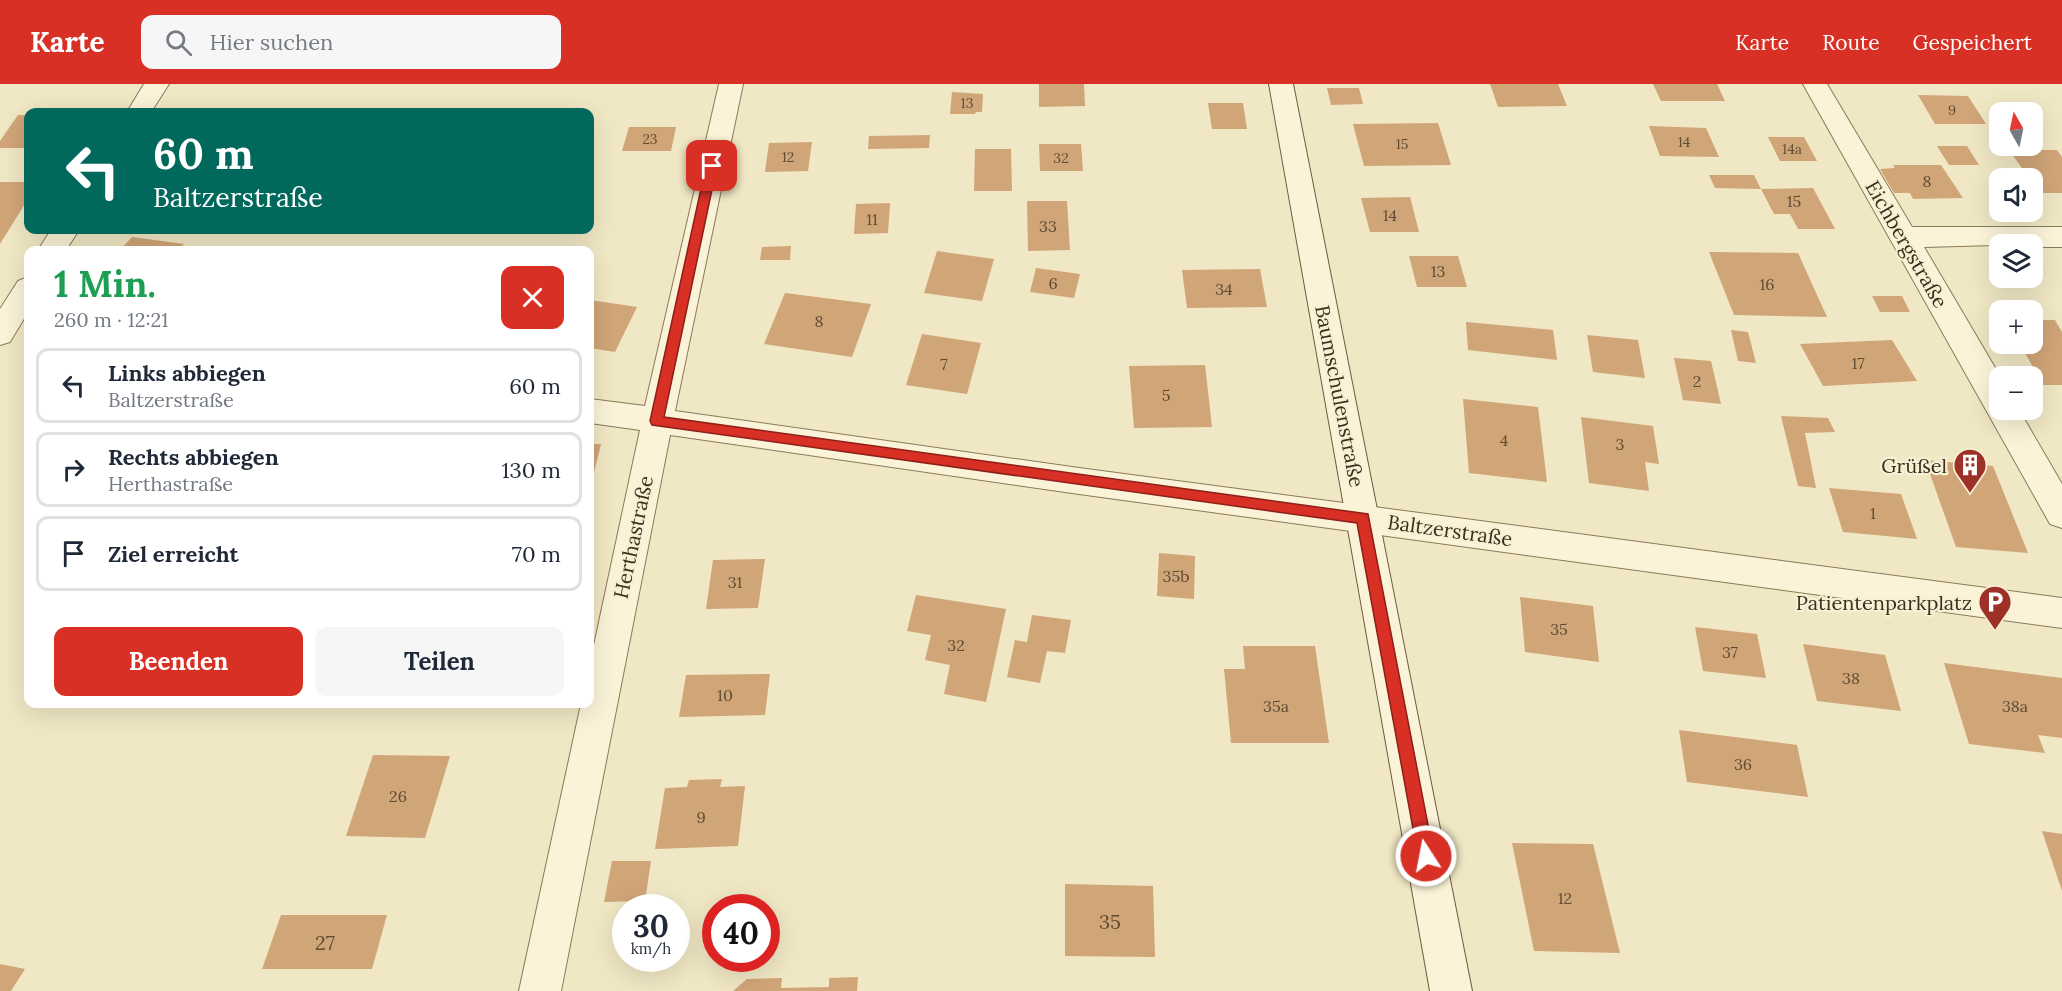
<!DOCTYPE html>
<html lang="de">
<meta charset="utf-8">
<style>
body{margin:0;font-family:Lora,serif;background:#f6f6f7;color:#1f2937;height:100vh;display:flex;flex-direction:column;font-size:22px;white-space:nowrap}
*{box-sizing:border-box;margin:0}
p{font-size:20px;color:#747a83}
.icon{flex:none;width:33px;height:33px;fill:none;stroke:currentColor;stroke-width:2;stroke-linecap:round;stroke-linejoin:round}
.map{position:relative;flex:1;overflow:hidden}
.side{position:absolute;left:24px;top:162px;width:570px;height:462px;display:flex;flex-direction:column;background:#fff;border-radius:12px;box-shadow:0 6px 24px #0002}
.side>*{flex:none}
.banner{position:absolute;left:24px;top:24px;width:570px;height:126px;border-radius:12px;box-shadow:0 6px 24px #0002;background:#00695c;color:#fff;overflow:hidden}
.needle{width:39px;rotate:351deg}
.controls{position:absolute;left:1989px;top:18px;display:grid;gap:12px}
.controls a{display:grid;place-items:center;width:54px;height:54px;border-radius:12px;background:#fff;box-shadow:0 6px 24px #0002;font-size:30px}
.speed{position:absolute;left:612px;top:810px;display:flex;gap:12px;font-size:30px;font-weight:700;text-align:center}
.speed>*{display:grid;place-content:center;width:78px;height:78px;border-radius:50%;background:#fff;box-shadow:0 6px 24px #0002;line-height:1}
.speed small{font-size:15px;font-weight:400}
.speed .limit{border:9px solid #d22;background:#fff;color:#111}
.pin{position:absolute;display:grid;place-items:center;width:51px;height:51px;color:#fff;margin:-26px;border-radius:12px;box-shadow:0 3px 9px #0006}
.me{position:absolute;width:66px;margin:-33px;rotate:349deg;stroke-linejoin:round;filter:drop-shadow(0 0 4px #0008)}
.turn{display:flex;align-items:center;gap:21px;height:126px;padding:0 30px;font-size:27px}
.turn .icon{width:78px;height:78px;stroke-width:2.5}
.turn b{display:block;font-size:42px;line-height:51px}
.round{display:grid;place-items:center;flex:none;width:63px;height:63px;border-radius:12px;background:#f6f6f7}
.head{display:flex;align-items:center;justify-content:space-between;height:102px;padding:0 30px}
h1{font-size:36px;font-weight:800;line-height:45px;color:#1e9e55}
.button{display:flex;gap:12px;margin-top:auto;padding:12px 30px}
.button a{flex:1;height:69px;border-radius:12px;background:#d93025;color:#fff;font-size:24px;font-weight:800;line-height:69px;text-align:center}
.button a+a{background:#f6f6f7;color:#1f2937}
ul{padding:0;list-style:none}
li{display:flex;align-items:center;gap:18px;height:75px;margin:0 12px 9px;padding:0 18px;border:3px solid #e0e1e3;border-radius:12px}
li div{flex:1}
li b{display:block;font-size:22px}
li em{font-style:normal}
header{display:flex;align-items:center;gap:36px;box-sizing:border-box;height:84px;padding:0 30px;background:#d93025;color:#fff}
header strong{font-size:28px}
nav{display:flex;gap:33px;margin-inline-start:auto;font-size:21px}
.search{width:420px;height:54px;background:#f6f6f7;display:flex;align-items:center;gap:15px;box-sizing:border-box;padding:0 21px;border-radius:12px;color:#747a83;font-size:22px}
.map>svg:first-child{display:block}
</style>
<header>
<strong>Karte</strong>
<div class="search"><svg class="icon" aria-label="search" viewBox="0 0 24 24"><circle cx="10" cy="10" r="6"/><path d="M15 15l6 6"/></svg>Hier suchen</div>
<nav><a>Karte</a><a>Route</a><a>Gespeichert</a></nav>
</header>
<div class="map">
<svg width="2062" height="907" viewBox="0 0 2062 907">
<rect width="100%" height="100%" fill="#f0e7c4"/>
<g fill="#d0a578">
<path d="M1039,0H1084L1085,22L1039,23Z"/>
<path d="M1490,0H1558L1567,22L1498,23Z"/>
<path d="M1653,0H1717L1725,17H1661Z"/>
<path d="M1327,4H1359L1363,20L1331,21Z"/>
<path d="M952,8L983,10L982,28H976L975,30H950Z"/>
<path d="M1918,11L1968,12L1986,40H1935Z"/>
<path d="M1208,19H1243L1247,45H1212Z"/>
<path d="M522,24H565L564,28H520Z"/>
<path d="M18,31H28V64H0V57Z"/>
<path d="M1438,39L1451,81L1364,82L1353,40Z"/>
<path d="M1649,42L1706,44L1719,73L1660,72Z"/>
<path d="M629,43H676L671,67H622Z"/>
<path d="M930,51L929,64L868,65L869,52Z"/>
<path d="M1768,53H1804L1817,77H1780Z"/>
<path d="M812,58L808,87L765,88L769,59Z"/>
<path d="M1039,60H1081L1083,87H1040Z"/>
<path d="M1937,62H1967L1979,81H1949Z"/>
<path d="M975,65H1011L1012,107H974Z"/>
<path d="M2009,66H2057L2062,73V109H2039L2032,100V94H2029Z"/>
<path d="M1893,81H1941L1963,114L1913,115L1910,109H1894L1880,85L1895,84Z"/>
<path d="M1709,91H1754L1761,105L1813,104L1835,145H1798L1790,130H1774L1761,105L1715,104Z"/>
<path d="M0,98H28V115L0,160Z"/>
<path d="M1410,113L1419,148H1370L1361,114Z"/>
<path d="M1027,117H1067L1070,166L1028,167Z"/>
<path d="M890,119L888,149L854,150L856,120Z"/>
<path d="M132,153L184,160L178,166H120Z"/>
<path d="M791,162L790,176H760L762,163Z"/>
<path d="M937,167L994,175L982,217L924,209Z"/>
<path d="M1709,168L1798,169L1827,233L1734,231Z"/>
<path d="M1409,172H1458L1467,203H1417Z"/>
<path d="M1036,184L1080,190L1074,214L1030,208Z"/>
<path d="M1260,185L1267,223L1187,224L1182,186Z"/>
<path d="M785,209L871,220L852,273L764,260Z"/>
<path d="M1872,212H1902L1910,228H1880Z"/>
<path d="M590,216L637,223L615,268L590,264Z"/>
<path d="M2032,236H2055L2062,248V301H2043L2020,260H2032Z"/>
<path d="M1466,238L1553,246L1557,276L1468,266Z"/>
<path d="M1731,246L1748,248L1756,279L1738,277Z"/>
<path d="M922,250L981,259L967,310L906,301Z"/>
<path d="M1587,251L1638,256L1645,294L1593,288Z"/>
<path d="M1892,256L1917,297L1823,302L1800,260Z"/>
<path d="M1674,274L1711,277L1721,320L1683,316Z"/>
<path d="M1205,281L1212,343L1134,344L1129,282Z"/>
<path d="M1463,315L1538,323L1547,398L1469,389Z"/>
<path d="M1781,332L1828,334L1835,348L1805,349L1816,404L1798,402Z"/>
<path d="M1581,333L1653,342L1659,380L1645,378L1649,407L1589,399Z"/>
<path d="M590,360H601L590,405Z"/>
<path d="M1925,376L1993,382L2028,469L1956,463Z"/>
<path d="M1829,404L1901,410L1917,455L1843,448Z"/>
<path d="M1159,469L1195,472L1194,515L1157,512Z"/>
<path d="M765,475L758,524L706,525L713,476Z"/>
<path d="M916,511L1006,525L986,618L944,610L950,581L925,576L931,551L907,547Z"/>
<path d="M1520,513L1593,522L1599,578L1525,568Z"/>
<path d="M1032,531L1071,536L1065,569L1047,567L1040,599L1007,593L1015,556L1027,558Z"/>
<path d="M1695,543L1757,550L1766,594L1703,587Z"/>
<path d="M1803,560L1885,571L1901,627L1817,617Z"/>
<path d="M1243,562H1315L1329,659H1231L1224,585H1245Z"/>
<path d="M1944,579L2062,594V654L2038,651L2045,669L1969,660Z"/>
<path d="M770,590L765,631L679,633L686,591Z"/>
<path d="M1679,646L1797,661L1808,713L1687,698Z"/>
<path d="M373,671L450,672L425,754L346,752Z"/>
<path d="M722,695L720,703L745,702L738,762L655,765L665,704L687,703L689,696Z"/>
<path d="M2042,747L2062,750V807Z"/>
<path d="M1512,759L1593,760L1620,869L1534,867Z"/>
<path d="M612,777H651L645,817L604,818Z"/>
<path d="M1065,800L1153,802L1155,873L1065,872Z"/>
<path d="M281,831H387L372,885H262Z"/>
<path d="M0,880L25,885L11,907H0Z"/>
<path d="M858,893L857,907H733L747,895L782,894L781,904L829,903V894Z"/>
</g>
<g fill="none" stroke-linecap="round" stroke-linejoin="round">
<g stroke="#8c7959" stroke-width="2">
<g id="street">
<path d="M144,0H169L151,28H127Z"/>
<path d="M719,0H743L675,327L1079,384L2062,514V544L1079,410L670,351L561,907H519L581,620H590V580L640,346L590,339V315L645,322Z"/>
<path d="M1803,0H1827L1912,143H2062V163H2032V160L1924,163L2000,292V326H2019L2062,400V444L2050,440Z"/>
<path d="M51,146H79L66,166H38Z"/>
<path d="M28,193V228L10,258L0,261V225L18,197Z"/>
</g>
</g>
<g stroke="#6e5a3d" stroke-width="2">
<path id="secondary" d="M1269,0H1293L1472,907H1430Z"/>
</g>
<use href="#street" fill="#faf3d8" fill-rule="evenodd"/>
<use href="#secondary" fill="#faf3d8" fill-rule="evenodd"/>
</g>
<path fill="#d93025" stroke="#8d1f18" stroke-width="1.5" d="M712,79L717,82L664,333L1368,430L1434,772L1432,778L1426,780L1420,778L1418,772L1357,439L652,341L650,337L706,82Z"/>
<defs>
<g id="building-pin" transform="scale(1.725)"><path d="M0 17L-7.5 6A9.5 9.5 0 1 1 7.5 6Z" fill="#9e3127" stroke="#f7f0d4"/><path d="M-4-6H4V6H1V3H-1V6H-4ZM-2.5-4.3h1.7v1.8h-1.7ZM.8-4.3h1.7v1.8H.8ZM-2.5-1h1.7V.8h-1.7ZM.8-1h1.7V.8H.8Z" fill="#fff"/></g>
<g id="parking-pin" transform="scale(1.725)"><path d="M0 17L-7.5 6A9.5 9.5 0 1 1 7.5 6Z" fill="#9e3127" stroke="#f7f0d4"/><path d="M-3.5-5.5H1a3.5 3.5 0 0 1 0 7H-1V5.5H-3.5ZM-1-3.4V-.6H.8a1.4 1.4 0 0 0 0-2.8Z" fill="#fff"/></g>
</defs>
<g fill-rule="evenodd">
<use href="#building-pin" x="1970" y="381"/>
<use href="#parking-pin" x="1995" y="518"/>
</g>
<g text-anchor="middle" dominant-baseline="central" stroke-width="4.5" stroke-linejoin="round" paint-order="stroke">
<g font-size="14" fill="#604c34">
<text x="967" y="19">13</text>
<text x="1952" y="26">9</text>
<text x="650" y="55">23</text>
<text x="1684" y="58">14</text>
<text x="1402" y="60">15</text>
<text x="1792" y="65">14a</text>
<text x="788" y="73">12</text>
<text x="1061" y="74">32</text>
</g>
<g font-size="16" fill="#604c34">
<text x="1927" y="97">8</text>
<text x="1794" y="117">15</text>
<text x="1390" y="131">14</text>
<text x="872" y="135">11</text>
<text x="1048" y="142">33</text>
<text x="1438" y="187">13</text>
<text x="1053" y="199">6</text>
<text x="1767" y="200">16</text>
<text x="1224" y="205">34</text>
<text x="819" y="237">8</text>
<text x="1858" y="279">17</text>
<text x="944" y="280">7</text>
<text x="1697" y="297">2</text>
<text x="1166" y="311">5</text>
<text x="1504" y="356">4</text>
<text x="1620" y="360">3</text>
<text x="1873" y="429">1</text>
<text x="1176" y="492">35b</text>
<text x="735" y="498">31</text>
<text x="1559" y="545">35</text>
<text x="956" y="561">32</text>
<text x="1730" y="568">37</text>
<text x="1851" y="594">38</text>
<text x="725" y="611">10</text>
<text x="1276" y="622">35a</text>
<text x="2015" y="622">38a</text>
<text x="1743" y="680">36</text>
<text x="398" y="712">26</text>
<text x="701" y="733">9</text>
<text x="1565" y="814">12</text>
</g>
<g font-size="20" fill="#3b2f1e" stroke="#f7f0d4">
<text transform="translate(1907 160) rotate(60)">Eichbergstraße</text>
<text transform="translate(1340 312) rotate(79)">Baumschulenstraße</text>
<text transform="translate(1450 446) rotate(8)">Baltzerstraße</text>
<text transform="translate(633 453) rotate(-78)">Herthastraße</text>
</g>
<g font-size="20" fill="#3b2f1e" stroke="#f7f0d4" text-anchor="end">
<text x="1947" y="381">Grüßel</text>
<text x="1972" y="518">Patientenparkplatz</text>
</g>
<g font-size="20" fill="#604c34">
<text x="1110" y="837">35</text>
<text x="325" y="858">27</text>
</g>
</g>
</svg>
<div class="controls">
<a><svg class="needle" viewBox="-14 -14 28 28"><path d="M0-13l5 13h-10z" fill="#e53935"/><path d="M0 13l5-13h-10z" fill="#747a83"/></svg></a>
<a><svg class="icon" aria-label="sound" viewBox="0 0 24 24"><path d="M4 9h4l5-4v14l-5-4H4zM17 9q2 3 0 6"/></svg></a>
<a><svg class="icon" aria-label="layers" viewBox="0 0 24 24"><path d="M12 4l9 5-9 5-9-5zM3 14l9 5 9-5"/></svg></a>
<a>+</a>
<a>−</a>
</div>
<div class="speed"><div>30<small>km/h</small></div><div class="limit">40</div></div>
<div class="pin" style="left:712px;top:82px;background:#d93025"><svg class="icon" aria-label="arrive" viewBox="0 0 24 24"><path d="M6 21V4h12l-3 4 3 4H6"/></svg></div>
<svg class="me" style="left:1426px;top:772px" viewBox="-20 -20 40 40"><circle r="17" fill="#d93025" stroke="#fff" stroke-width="3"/><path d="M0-11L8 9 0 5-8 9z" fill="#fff"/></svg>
<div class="banner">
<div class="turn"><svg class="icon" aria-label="left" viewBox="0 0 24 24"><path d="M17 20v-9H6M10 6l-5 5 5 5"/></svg><div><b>60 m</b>Baltzerstraße</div></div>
</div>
<section class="side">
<div class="head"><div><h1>1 Min.</h1><p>260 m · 12:21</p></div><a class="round" style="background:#d93025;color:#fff"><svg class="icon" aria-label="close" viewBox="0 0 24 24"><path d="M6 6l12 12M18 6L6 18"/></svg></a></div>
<ul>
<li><svg class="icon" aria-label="left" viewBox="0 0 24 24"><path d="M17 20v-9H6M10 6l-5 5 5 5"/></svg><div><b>Links abbiegen</b><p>Baltzerstraße</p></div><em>60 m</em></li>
<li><svg class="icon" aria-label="right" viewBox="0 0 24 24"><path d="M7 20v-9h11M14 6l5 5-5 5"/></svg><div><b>Rechts abbiegen</b><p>Herthastraße</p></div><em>130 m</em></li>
<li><svg class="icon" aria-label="arrive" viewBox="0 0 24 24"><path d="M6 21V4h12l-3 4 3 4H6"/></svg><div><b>Ziel erreicht</b></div><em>70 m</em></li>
</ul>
<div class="button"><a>Beenden</a><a>Teilen</a></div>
</section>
</div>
